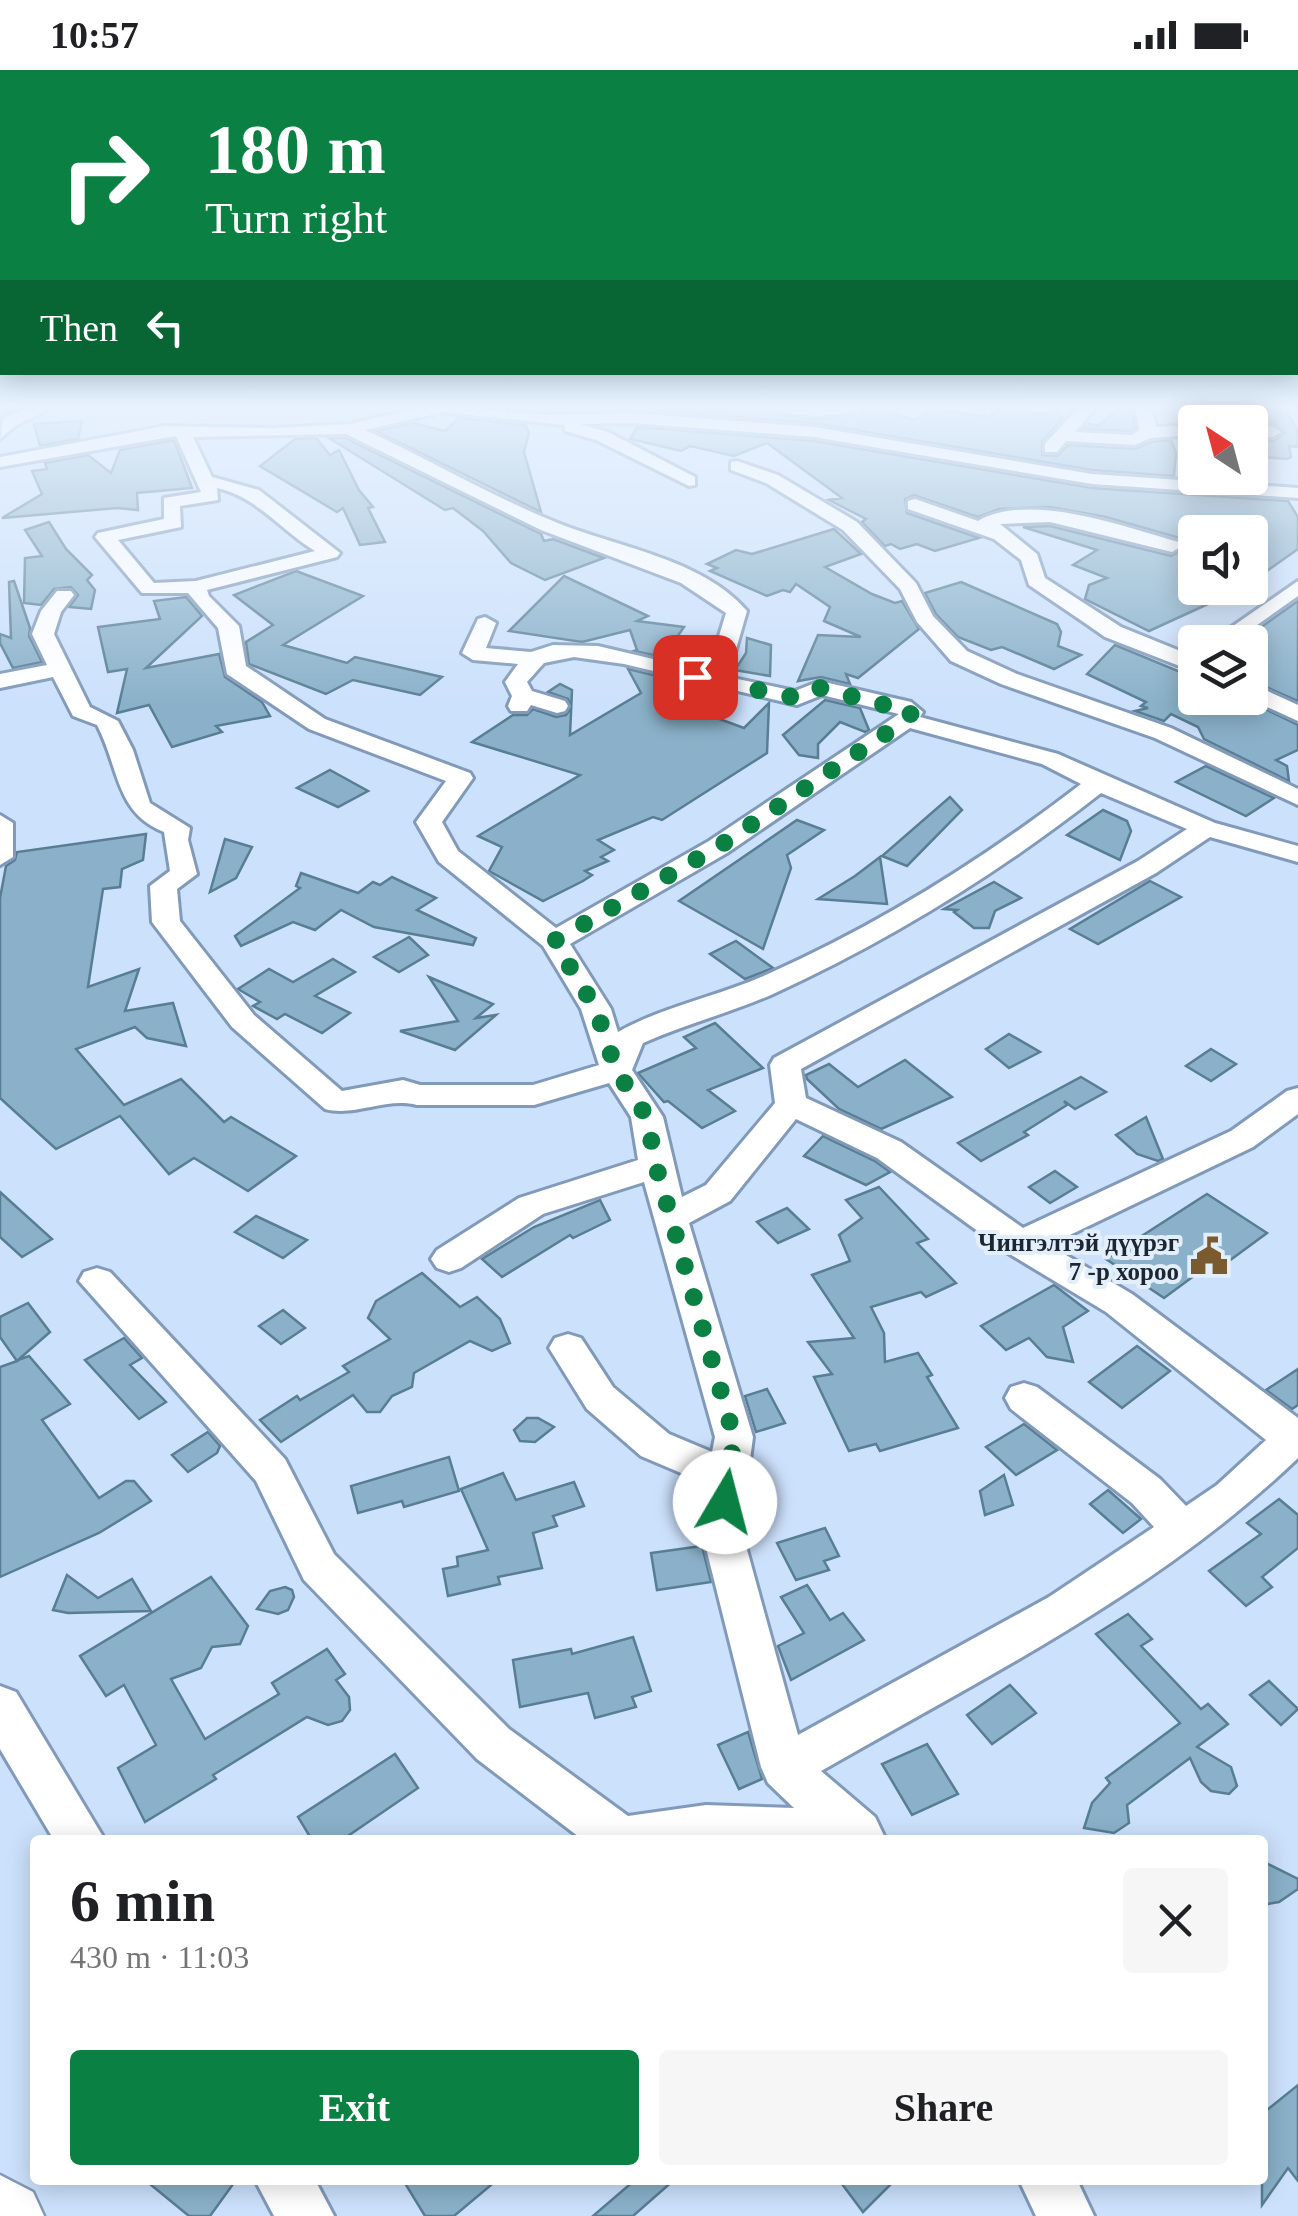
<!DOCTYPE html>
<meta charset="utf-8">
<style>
body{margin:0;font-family:Georgia,serif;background:#f6f6f6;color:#202124;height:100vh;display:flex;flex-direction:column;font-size:38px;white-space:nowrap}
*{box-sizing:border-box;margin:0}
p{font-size:32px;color:#757577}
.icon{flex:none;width:55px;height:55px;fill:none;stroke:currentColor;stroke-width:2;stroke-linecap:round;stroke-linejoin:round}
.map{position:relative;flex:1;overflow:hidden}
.side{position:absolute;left:30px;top:1765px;width:1238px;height:350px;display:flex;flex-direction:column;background:#fff;border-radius:10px;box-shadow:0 5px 25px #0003}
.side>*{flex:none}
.banner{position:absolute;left:0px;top:0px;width:1300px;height:305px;box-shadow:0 5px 25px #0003;background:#0b8043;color:#fff;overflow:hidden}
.needle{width:65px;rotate:324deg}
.buttons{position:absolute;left:1178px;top:335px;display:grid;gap:20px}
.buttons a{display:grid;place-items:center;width:90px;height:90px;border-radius:10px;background:#fff;box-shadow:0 5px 25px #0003;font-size:50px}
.pin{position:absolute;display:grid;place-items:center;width:85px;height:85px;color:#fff;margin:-42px;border-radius:20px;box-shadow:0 5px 15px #0006}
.me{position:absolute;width:110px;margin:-55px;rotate:8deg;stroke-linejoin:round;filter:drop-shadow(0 0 8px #0008)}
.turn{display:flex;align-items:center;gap:35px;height:210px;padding:0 40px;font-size:45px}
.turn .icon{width:130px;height:130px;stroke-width:2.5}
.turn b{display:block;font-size:70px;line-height:85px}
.then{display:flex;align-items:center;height:95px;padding:0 40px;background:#0003;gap:20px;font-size:38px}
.round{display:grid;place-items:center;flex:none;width:105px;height:105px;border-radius:10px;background:#f6f6f6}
.summary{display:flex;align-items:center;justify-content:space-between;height:170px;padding:0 40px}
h1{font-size:60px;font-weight:700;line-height:75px}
.cta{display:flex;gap:20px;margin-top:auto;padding:20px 40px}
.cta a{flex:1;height:115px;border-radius:10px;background:#0b8043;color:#fff;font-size:40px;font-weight:700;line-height:115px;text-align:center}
.cta a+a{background:#f6f6f6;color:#202124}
.status{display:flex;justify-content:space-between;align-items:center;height:70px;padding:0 50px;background:#fff;direction:ltr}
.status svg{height:28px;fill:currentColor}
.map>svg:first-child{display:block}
</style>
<div class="status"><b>10:57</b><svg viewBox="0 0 49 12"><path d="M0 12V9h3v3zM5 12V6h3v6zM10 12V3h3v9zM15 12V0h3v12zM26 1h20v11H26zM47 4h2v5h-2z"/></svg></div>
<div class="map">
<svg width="1298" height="2146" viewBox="0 0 1298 2146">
<rect width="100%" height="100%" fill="#cce1fc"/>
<g fill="#8ab1c9" stroke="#587e93" stroke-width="2.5">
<path d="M696,335H761L785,346L816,349L848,346L872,335H886L887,343L915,350L933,339L989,347L1003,336L1040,344L1059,342L1063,348L1042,371V385L1057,386L1068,375L1135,379L1151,372L1171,370L1176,383L1174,406L1092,400L814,353L646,340L648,336L696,341Z"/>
<path d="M1275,335L1287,343L1298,361V377L1289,376L1291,387L1287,389L1250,386V370L1273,371L1285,363L1273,353L1250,352V340Z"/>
<path d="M1121,337H1132L1135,358L1131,361L1083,359L1087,353L1098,356Z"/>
<path d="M459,348L525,355L529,363L524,382L541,442L376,361L413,353L445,361Z"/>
<path d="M82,351L78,369L40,376L34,354Z"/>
<path d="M637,357L814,371L1092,418L1288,431L1298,447V479L1250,513V462H1218L1195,456V518L1230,524L1149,561L1085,529L1089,515L1107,508L1073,495L1097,480L1023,457L1050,456L1171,486L1186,477L1180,468L1106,447L1050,437L999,439L978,447L914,425L905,429L907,443L979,468L935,481L917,474L900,479L891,474L885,476L862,452L866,449L829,430L842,428L767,373L734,386L690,376L681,381L630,369Z"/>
<path d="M316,368L330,385L339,380L359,420L373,437L368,438L385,472L360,475L343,438L337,442L260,396L295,369Z"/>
<path d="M329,368H345L541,464L544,471L553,469L604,488L545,510L511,493L483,461L453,438L445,440Z"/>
<path d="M174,370L192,418L137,423L138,440L117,438L2,448L42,424L32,401L47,399L45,393L88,385L111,403L120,380Z"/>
<path d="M49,452L66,479L92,505L87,510L95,520L91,539L69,537L78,525L71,517L54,519L41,535L24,533L25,488L42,486L25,460Z"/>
<path d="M834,459L861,484L825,497L872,524L895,533L902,531L919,559L858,608L846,604L850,614L821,607L798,611L818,565L861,567L824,551L830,537L796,514L790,522L783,520L767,526L710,501L717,498L707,494L736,480L752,484Z"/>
<path d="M296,501L363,526L283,575L347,593L355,587L442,607L420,625L353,610L326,624L249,594L246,572L273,555L234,525Z"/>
<path d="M564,506L648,546L637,551L684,557L663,587L634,581L637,580L630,560L582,572L509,561Z"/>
<path d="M14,511L30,558L29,566L42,592L13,598L0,573V564L11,568L9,512Z"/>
<path d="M961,512L1057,554L1061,562L1058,576L1081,585L1054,599L1002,577L991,580L958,567L936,544L925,523Z"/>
<path d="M186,527L202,546L146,598L219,584L225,607L262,632L270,646L216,656L222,662L172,677L149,635L117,643L127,599L108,602L98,557L160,549L154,531Z"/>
<path d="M1298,531V631L1250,610V565Z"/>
<path d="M747,568L771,575L770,606L735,600L746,583Z"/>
<path d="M1115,575L1195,608V628H1243L1298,655V680L1276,690L1287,696L1289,711L1204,669L1198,657L1171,644L1164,651L1135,641L1148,638L1141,636L1146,632L1087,604Z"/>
<path d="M628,599L661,607L671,624L711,637L714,647L744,658L769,633L767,683L662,750L653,747L598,770L614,780L601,787L608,791L585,801L592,805L583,811L543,831L489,801L502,777L478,766L580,705L472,672L513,645H527L533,639L556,647L566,645L571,638L568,629L548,622L560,614L572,620L570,665L641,623Z"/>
<path d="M825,630L860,638L869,660L865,662L840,652L818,674V688L799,685L783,665Z"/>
<path d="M1206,696L1274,728L1246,746L1176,712Z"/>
<path d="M330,700L368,721L338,737L297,718Z"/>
<path d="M950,727L962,740L907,796L882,786Z"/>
<path d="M1103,740L1127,751L1131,761L1120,790L1067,765Z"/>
<path d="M797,750L824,760L787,785L791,798L763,879L679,831Z"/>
<path d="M146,764L143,790L122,799L120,817L103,819L88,917L139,899L125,941L173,933L186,976L147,968L135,957L76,979L124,1035L181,1009L224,1052L231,1047L296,1086L248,1121L194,1088L169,1104L120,1046L56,1079L0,1028V828L6,796L15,790L17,782Z"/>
<path d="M225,769L252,777L236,808L210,822Z"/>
<path d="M880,787L887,834L818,829L855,806Z"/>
<path d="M301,803L358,823L373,812L380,815L392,807L436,828L417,840L476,868L473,875L374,857L341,840L315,860L293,852L241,876L235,866L300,818L296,816Z"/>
<path d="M1150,811L1181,827L1098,874L1070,859Z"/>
<path d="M994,812L1021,828L995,841L989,858H974L954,842L957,840L944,839Z"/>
<path d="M409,867L428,885L399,902L374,887Z"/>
<path d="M736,871L773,898L745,909L710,884Z"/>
<path d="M333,889L355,902L315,926L350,943L322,963L285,944L277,949L253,936L260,932L238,919L269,899L293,912Z"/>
<path d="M429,907L493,934L476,948L496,945L455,980L400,961L458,951Z"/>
<path d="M715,953L763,998L708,1020L735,1041L702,1058L668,1031L664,1032L638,1003L696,978L684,967Z"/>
<path d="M1009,964L1040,982L1009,998L986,979Z"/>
<path d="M1211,979L1236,994L1211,1011L1186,996Z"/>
<path d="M905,990L952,1027L881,1059L839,1039L807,1009L806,1005L829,994L858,1017Z"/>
<path d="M1081,1007L1106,1022L1075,1039L1064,1031L1067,1035L1024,1062L1028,1065L981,1091L958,1073Z"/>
<path d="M1146,1047L1163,1089L1158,1091L1137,1084L1116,1065Z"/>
<path d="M823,1066L875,1091L890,1102L866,1115L804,1086Z"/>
<path d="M1055,1101L1077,1117L1050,1133L1029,1117Z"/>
<path d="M879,1117L928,1169L917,1173L956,1213L926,1227L921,1222L871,1237L884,1263L885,1292L918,1283L932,1305L927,1307L958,1358L880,1381L876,1374L849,1381L814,1307L832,1304L808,1272L854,1268L812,1205L850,1191L839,1165L862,1148L846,1130Z"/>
<path d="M0,1122L52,1169L22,1187L0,1167Z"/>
<path d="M1207,1124L1267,1163L1229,1191L1221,1186L1164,1228L1106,1189Z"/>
<path d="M600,1130L610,1150L573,1168L570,1165L502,1207L482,1189L534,1157Z"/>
<path d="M787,1138L809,1159L778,1173L757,1152Z"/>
<path d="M256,1146L307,1170L283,1188L235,1162Z"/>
<path d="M422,1203L460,1237L477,1227L500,1249L510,1273L492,1281L470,1271L414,1303L412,1317L392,1326L380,1342H367L353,1325L281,1372L260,1350L297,1326L300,1330L349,1302L343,1296L390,1269L368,1248L376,1231Z"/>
<path d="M1054,1215L1088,1241L1063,1257L1073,1292L1047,1287L1029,1268L1006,1280L981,1256Z"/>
<path d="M28,1233L50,1262L18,1290L29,1286L70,1334L42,1350L99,1428L126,1411H134L151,1431L99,1463L0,1507V1297L17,1291L0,1267V1247Z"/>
<path d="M283,1240L305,1258L281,1274L259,1256Z"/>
<path d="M124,1268L142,1288L130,1295L166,1332L139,1349L85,1290Z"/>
<path d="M1137,1276L1170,1301L1122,1338L1089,1312Z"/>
<path d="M1298,1299V1335L1292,1339L1266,1320Z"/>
<path d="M767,1319L785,1353L756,1362L745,1326Z"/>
<path d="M527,1348H538L554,1357L535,1372L520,1371L514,1360Z"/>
<path d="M1024,1354L1057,1380L1016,1405L986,1377Z"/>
<path d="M208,1362L220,1376L217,1383L188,1402L172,1385Z"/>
<path d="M449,1387L459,1421L404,1437L402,1431L358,1443L351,1416Z"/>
<path d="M503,1403L516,1430L574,1412L584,1436L553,1446L557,1456L533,1463L542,1498L498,1507L500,1514L448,1526L443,1499L458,1496L457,1487L488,1480L461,1419Z"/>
<path d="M1004,1405L1013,1435L985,1445L980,1421Z"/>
<path d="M1108,1420L1141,1449L1123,1463L1090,1434Z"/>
<path d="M1279,1429L1298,1445V1478L1262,1507L1272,1517L1246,1536L1209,1501L1261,1464L1247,1453Z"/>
<path d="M825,1458L839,1486L824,1491L829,1500L796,1510L777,1473Z"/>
<path d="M702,1476L711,1512L657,1520L651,1483Z"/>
<path d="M67,1505L98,1528L132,1509L151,1541L68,1543L53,1540Z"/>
<path d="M211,1507L248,1556L240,1574L212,1577L201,1598L171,1609L205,1669L279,1624L272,1613L327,1579L345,1604L336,1610L349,1627L350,1640L342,1651L328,1655L307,1647L213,1705L216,1709L145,1752L118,1698L156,1675L124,1615L106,1626L80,1586Z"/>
<path d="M807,1515L830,1550L843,1543L864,1570L791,1610L778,1576L804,1563L781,1527Z"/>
<path d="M285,1517L292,1520L294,1527L288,1540L278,1544L257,1539L270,1521Z"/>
<path d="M1128,1544L1152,1569L1141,1576L1201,1639L1208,1634L1228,1654L1197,1677L1231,1697L1237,1716L1229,1724L1211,1721L1201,1712L1190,1688L1127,1735L1129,1753L1114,1763L1084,1758L1092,1733L1110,1713L1106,1708L1180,1653L1096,1564Z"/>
<path d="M633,1567L651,1621L632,1627L636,1637L595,1648L588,1623L520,1637L513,1590L571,1579L572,1584Z"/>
<path d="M1269,1611L1298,1639L1281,1655L1250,1625Z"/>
<path d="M1010,1615L1036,1643L992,1674L967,1645Z"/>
<path d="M748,1662L762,1709L739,1719L718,1675Z"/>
<path d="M927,1674L958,1724L912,1745L882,1694Z"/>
<path d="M395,1684L418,1718L342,1770H312L298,1747Z"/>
<path d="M1262,1791L1298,1809V1819L1279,1832L1262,1835Z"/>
<path d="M1298,2015V2111L1288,2098L1262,2135V2044Z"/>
<path d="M145,2110H236L210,2146H189Z"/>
<path d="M403,2110H497L454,2146H425Z"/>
<path d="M635,2110H674L633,2146H593Z"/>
<path d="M839,2110H895L863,2142Z"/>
</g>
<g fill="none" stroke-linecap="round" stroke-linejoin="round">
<g stroke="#829ab9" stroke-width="6">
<g id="minor">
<path d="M36,335H57L15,356L0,369L3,348Z"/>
<path d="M432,335L547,345L633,343L814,357L1092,404L1298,418V428L1092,414L814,367L633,353L580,354L608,362L695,407V415L689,416L596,370L565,361L564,355L443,342L365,360C428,389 489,425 553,451C614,477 702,488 747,541L728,607L795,621L820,611L911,632L923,642L920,647L1058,684L1215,753L1298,776V792L1210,767L1156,803L801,999L806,1028L901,1072L1023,1158L1231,1061L1287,1021L1298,1018V1044L1253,1077L1049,1175L1132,1224L1298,1348V1388C1161,1520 985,1607 821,1701L875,1747L886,1770H583L477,1689L304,1510L256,1411L79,1211L84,1202L97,1198L110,1202L285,1389L334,1484L509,1659L628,1746L706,1735L794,1738L768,1713L761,1697L701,1458L707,1414L641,1386L587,1339L549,1278L555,1268L568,1264L581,1268L613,1317L669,1364L712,1382L715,1367L644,1112L543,1144L461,1198L449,1202L437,1198L431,1189L437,1180L519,1128L638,1090L631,1047L609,1013L534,1035H417C386,1027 355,1047 325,1039L232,957L152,852L150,816L170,801L164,762C115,743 119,696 97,655L73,646L53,607L0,618V604L47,595L32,564L41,541L57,521H71L74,525L61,542L54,564L90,637L118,651L133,680L150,733L190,758L188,770L197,804L177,819L180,851L254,945L342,1021L403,1010L420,1015H533L599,995L581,939L543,876L439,792L416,752L446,711L309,659L227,604L218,558L188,523H142L95,467L98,463L164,449V428L201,422L176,366L0,397V387L165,356L273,358L349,354ZM346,364L541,460L681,513L726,543L708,602L598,576L553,575L531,582L486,578L496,553L485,547L478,549L462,583L473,590L518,594L505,612L512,626L508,636L511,641H527L531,635L557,643L565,641L568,636L565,631L532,621L527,612L544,593L574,587L624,594L797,635L822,625L899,644L709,771L556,858L458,781L442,752L473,708L470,703L325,649L246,596L239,556L209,526L207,520L337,487L340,483L259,420L212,407L193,367ZM217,418C256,426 282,461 315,481L196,511L154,513L118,470L181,457L180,436L218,430ZM910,658L1042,694L1081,714C984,789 880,854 768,904C720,926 664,936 618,962L611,939L570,874L727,783ZM1101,723L1187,759L1138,791L774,988L770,995L775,1033L706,1115L682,1127L663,1047L632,1000L643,973C685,954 730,943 773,924C891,870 999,803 1101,723ZM796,1049L877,1088L1008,1183L1106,1242L1266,1370L1217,1415L1186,1436L1160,1409L1037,1317L1024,1313L1011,1317L1005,1328L1011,1339L1132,1433L1154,1457L1049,1527L798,1665L741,1458L753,1367L689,1153L730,1131Z"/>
<path d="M764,335H869C849,349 784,349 764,335Z"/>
<path d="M1081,335H1098L1075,362L1132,365L1139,360L1135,335H1151L1156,357L1195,355V365L1150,368L1135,375L1066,371L1057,382H1045V374Z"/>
<path d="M1250,356L1273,357L1281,362L1273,367L1250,366Z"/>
<path d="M737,391L778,405L857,452L916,513L933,546L967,581L1017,604L1171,658L1298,719V735L1155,668L1001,614L951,591L917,552L900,519L843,460L766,413L731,400V392Z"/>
<path d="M915,429L978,451C1030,421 1124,457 1179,472L1182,476L1172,482L1050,452L1000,454L1037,484L1045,508L1121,557L1195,587V602L1105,567L1085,553L1029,515L1021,490L994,469L908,439V431Z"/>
<path d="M1298,511V526L1233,572H1210Z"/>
<path d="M1250,613L1298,635V651L1247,628Z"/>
<path d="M0,745L13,753V787L0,795Z"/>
<path d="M0,1616L16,1622L105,1770H54L0,1679Z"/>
<path d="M255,2110H315L334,2146H274Z"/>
<path d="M1019,2110H1077L1094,2146H1036Z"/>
</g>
</g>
<g stroke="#829ab9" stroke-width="5">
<path id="major" d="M0,2105L33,2122L44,2146H0Z"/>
</g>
<use href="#minor" fill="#fff" fill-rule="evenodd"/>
<use href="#major" fill="#fff" fill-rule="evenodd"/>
</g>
<linearGradient id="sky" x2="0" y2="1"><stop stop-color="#55b0cf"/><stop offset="0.53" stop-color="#e8f2fe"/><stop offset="1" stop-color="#e8f2fe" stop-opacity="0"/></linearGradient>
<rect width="1298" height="635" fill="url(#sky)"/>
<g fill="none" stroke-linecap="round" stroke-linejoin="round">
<path stroke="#0b8043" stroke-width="18" stroke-dasharray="0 32.4" d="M695,607L797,628L820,618L912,642L906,650L718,777L554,871L596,939L616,1000L647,1047L656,1096L734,1367L725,1432"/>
</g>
<defs>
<g id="civic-bare" transform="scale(3)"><path d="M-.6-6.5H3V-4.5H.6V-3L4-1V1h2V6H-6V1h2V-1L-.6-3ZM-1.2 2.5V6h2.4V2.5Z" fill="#795b2f" stroke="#e3eefb" stroke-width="2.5" paint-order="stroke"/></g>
</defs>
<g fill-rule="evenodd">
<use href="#civic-bare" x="1209" y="1186"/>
</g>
<g text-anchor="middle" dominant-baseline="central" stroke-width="8" stroke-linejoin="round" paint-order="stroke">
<g font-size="25" font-weight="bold" fill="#1c2632" stroke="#e3eefb" text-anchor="end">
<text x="1179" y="1172">Чингэлтэй дүүрэг<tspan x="1179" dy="29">7 -р хороо</tspan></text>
</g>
</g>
</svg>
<div class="buttons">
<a><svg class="needle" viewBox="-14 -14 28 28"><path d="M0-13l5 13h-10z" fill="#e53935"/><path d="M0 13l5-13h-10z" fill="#757577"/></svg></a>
<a><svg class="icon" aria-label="sound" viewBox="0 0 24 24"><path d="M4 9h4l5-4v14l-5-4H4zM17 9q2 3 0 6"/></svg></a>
<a><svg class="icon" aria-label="layers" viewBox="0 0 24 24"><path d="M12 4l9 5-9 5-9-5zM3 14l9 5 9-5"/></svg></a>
</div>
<div class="pin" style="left:695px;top:607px;background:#d93025"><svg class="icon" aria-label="arrive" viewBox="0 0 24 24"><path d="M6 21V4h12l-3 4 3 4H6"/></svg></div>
<svg class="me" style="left:725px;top:1432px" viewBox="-20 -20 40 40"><circle r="19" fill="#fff"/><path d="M0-13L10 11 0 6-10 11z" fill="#0b8043"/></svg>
<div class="banner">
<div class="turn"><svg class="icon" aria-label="right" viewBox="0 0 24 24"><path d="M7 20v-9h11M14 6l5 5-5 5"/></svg><div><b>180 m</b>Turn right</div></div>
<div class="then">Then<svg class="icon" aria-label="left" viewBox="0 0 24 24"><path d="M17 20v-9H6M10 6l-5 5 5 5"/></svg></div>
</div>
<section class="side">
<div class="summary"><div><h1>6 min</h1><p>430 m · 11:03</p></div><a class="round"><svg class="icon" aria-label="close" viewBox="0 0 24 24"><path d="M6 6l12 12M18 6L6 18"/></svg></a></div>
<div class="cta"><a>Exit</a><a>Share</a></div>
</section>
</div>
